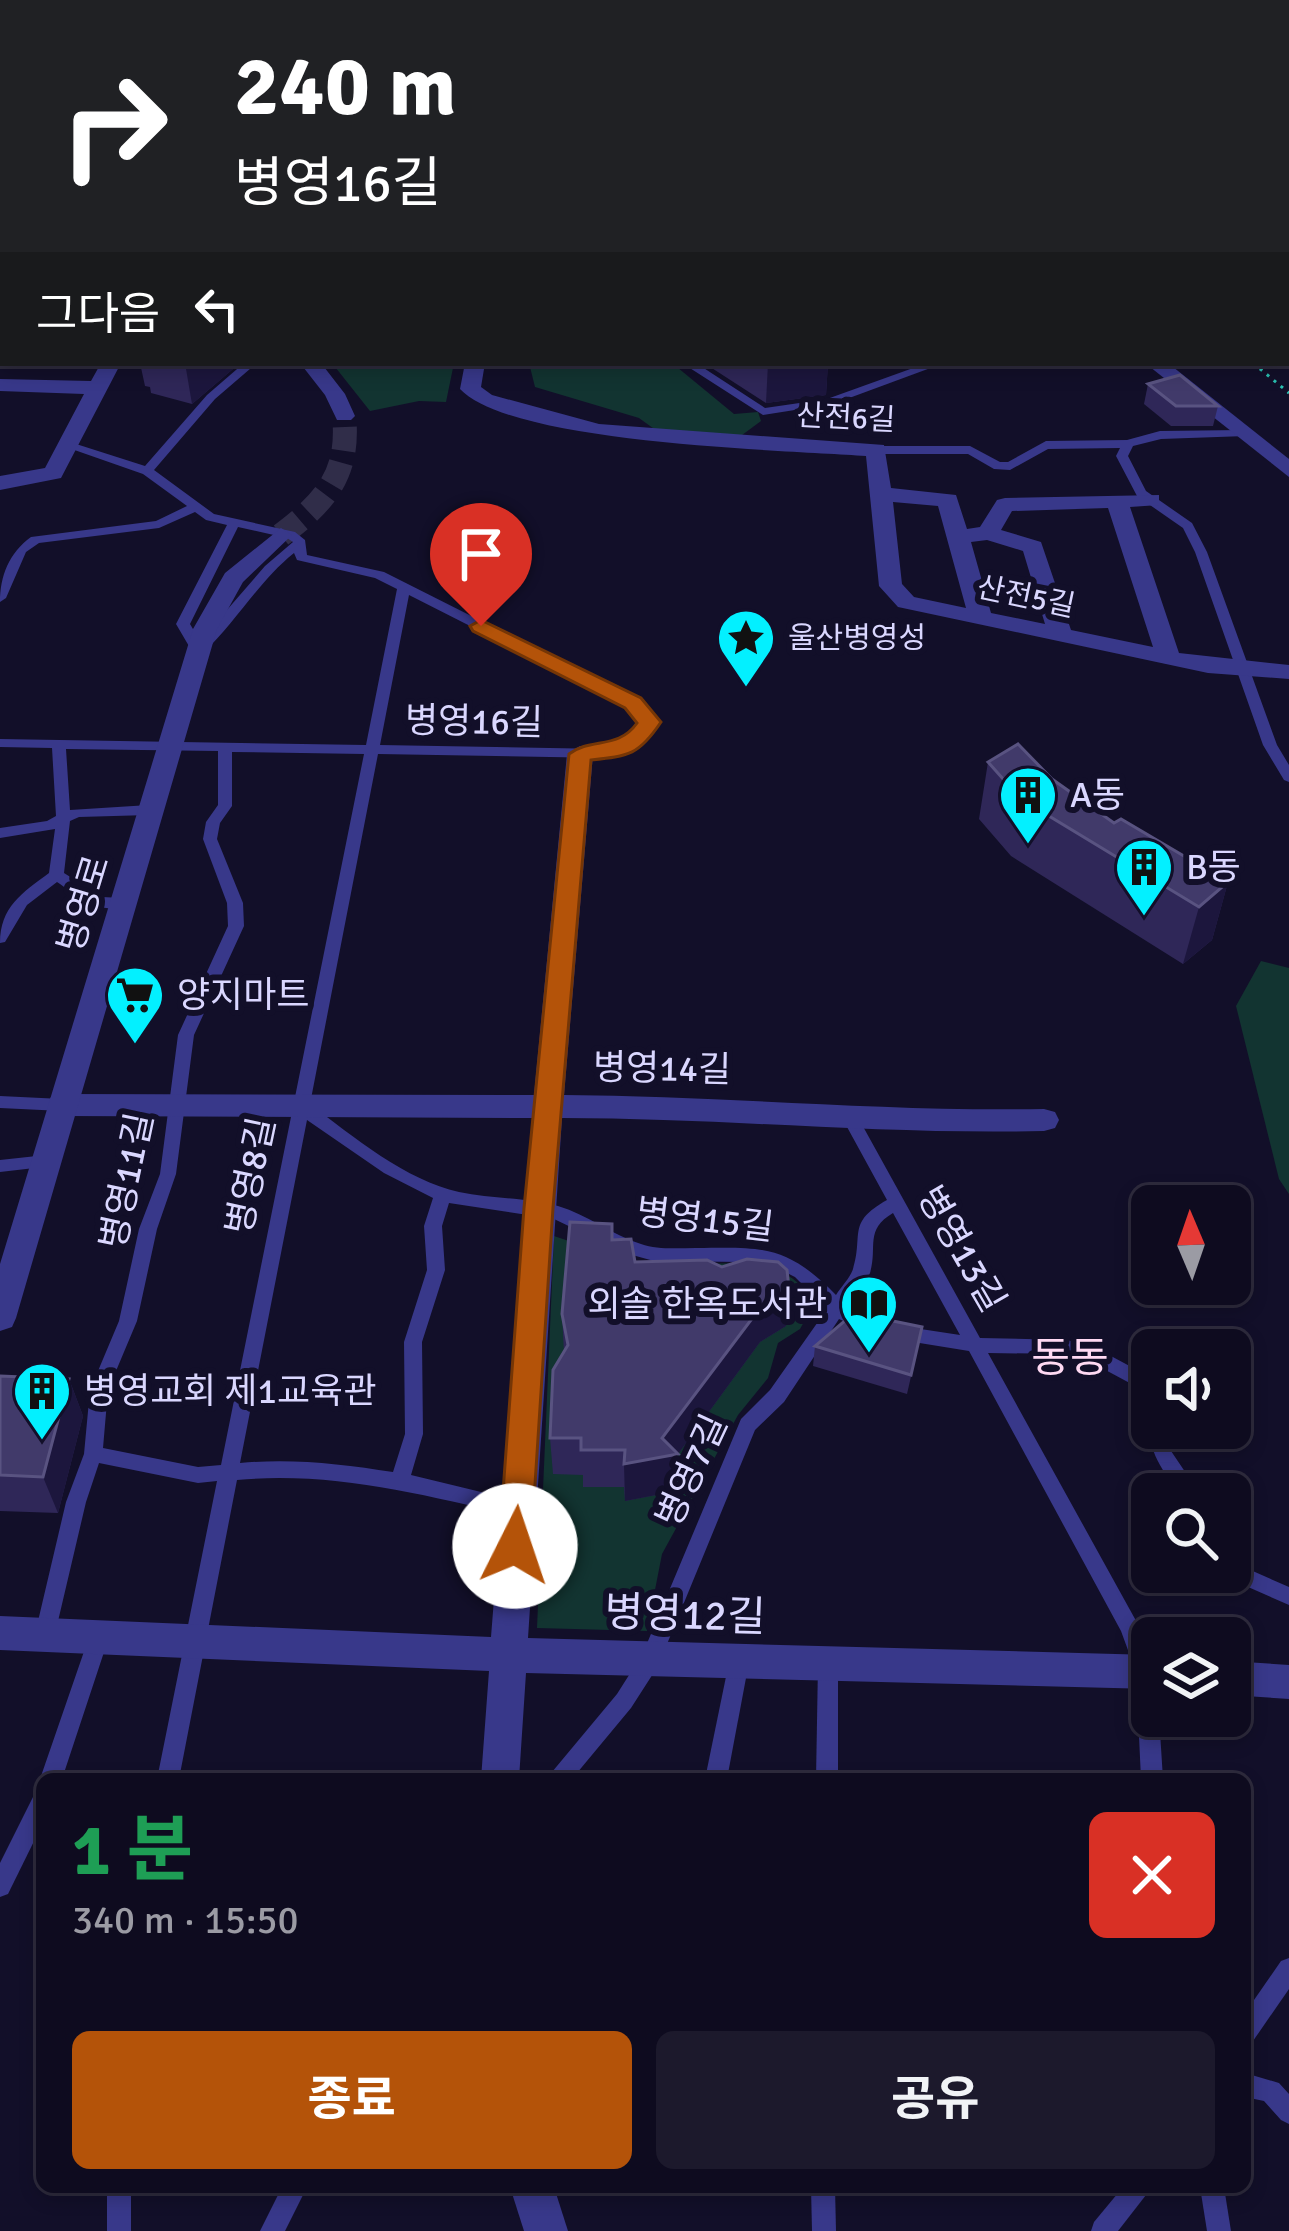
<!DOCTYPE html>
<html lang="ko">
<meta charset="utf-8">
<style>
body{margin:0;font-family:Signika,"Noto Sans KR",sans-serif;background:#1c192c;color:#f1f3f6;height:100vh;display:flex;flex-direction:column;font-size:45px;white-space:nowrap}
*{box-sizing:border-box;margin:0}
p{font-size:39px;color:#9b9ba4}
.icon{flex:none;width:66px;height:66px;fill:none;stroke:currentColor;stroke-width:2;stroke-linecap:round;stroke-linejoin:round}
.map{position:relative;flex:1;overflow:hidden}
.drawer{position:absolute;left:36px;top:1773px;width:1215px;height:420px;display:flex;flex-direction:column;background:#0e0b1f;border-radius:18px;box-shadow:0 6px 18px #0003,0 0 0 3px #2e2b3d}
.drawer>*{flex:none}
.top-card{position:absolute;left:0px;top:0px;width:1290px;height:366px;box-shadow:0 6px 18px #0003,0 0 0 3px #2e2b3d;background:#202124;color:#fff;overflow:hidden}
.needle{width:78px;rotate:358deg}
.tools{position:absolute;left:1131px;top:1185px;display:grid;gap:24px}
.tools a{display:grid;place-items:center;width:120px;height:120px;border-radius:18px;background:#0e0b1f;box-shadow:0 6px 18px #0003,0 0 0 3px #2e2b3d;font-size:60px}
.pin{position:absolute;display:grid;place-items:center;width:102px;height:102px;color:#fff;margin:-123px -51px;border-radius:50% 50% 50% 0;rotate:-45deg;box-shadow:0 0 12px #0007}
.pin .icon{rotate:45deg}
.me{position:absolute;width:132px;margin:-66px;rotate:4deg;stroke-linejoin:round;filter:drop-shadow(0 0 9px #0008)}
.turn{display:flex;align-items:center;gap:42px;height:252px;padding:0 36px;font-size:54px}
.turn .icon{width:156px;height:156px;stroke-width:2.5}
.turn b{display:block;font-size:84px;line-height:102px}
.then{display:flex;align-items:center;height:114px;padding:0 36px;background:#0003;gap:24px;font-size:45px}
.round{display:grid;place-items:center;flex:none;width:126px;height:126px;border-radius:18px;background:#1c192c}
.overview{display:flex;align-items:center;justify-content:space-between;height:204px;padding:0 36px}
h1{font-size:72px;font-weight:700;line-height:90px;color:#1e9e55}
.button{display:flex;gap:24px;margin-top:auto;padding:24px 36px}
.button a{flex:1;height:138px;border-radius:18px;background:#b45309;color:#fff;font-size:48px;font-weight:700;line-height:138px;text-align:center}
.button a+a{background:#1c192c;color:#f1f3f6}
.map>svg:first-child{display:block}
</style>
<div class="map">
<svg width="1289" height="2231" viewBox="0 0 1289 2231">
<rect width="100%" height="100%" fill="#120f29"/>
<g fill="#123431">
<path d="M332,363H454L446,402L419,401L370,411Z"/>
<path d="M529,363H672L734,414L758,412L761,421L738,438L657,431L639,418L535,387Z"/>
<path d="M1261,961L1289,968V1194L1279,1179L1236,1006Z"/>
<path d="M554,1236C585,1246 621,1263 653,1266C708,1269 783,1244 814,1304L800,1329L778,1343L768,1378L738,1415L662,1554L647,1631L537,1628Z"/>
</g>
<g fill="none" stroke-linecap="round" stroke-linejoin="round">
<path stroke="#302d49" stroke-width="24" stroke-dasharray="24 12" stroke-linecap="butt" d="M281,535C325,502 350,474 344,416"/>
<g stroke="#2ac0b1" stroke-width="3" stroke-dasharray="3 6" stroke-linecap="butt">
<path d="M737,0L741,3"/>
<path d="M1092,0L1097,3"/>
<path d="M1253,363L1289,393"/>
</g>
<g fill="#38388a" fill-rule="evenodd">
<rect x="0" y="203" width="3" height="6"/>
<path d="M244,363H257L215,399L154,470L214,514L295,532L305,540L307,555L384,572L638,700L657,723L640,746L606,758L378,754L310,1104C352,1136 407,1181 459,1192C491,1199 526,1197 558,1206C588,1215 612,1235 641,1244C658,1250 678,1248 696,1248C763,1247 787,1245 836,1295C841,1287 850,1278 853,1269C864,1234 846,1223 887,1200L841,1116L849,1110L855,1112L980,1338L1067,1340L1096,1348L1152,1378V1395L1085,1359L1067,1354L988,1353L1140,1628L1152,1661V1716H1159L1163,1779H1141L1136,1672L1121,1631L969,1351L901,1340L895,1338L892,1333L895,1328L901,1326L960,1335L893,1213C864,1230 878,1247 870,1273C866,1284 855,1296 848,1306L876,1321L879,1326L876,1331L870,1333L839,1319L784,1402L755,1430L658,1666L631,1708L572,1779H548L552,1772L617,1694L643,1653L741,1419L770,1390L827,1309L795,1277L773,1266L744,1262L654,1261L625,1253L554,1219L449,1203L442,1226L445,1270L422,1342L423,1434L411,1475L518,1501L525,1503L528,1509L525,1515L518,1517C425,1495 333,1471 237,1480L179,1779H157L217,1481L198,1483L99,1463L86,1502L55,1634L52,1641L45,1643L38,1641L35,1634L66,1502L84,1454L90,1390L119,1321L139,1229L160,1174L178,1035L228,926L227,903L203,839L206,822L218,805V751L66,749L70,810L149,805L156,810L149,815L79,817L70,821L64,873L102,897L122,898L130,903C105,919 78,896 57,882L27,905L5,942L0,943C0,907 22,893 49,873L55,829L0,838V828L47,821L56,816L52,748L0,747V739L366,745L397,589L375,578L297,560L294,553C259,581 236,622 203,653H193L176,624L227,525L206,520L195,512L159,528L39,543L26,552L6,598L0,602C0,576 9,553 31,537L156,521L187,506L143,474L63,446L73,443L145,466L207,395ZM238,527L287,538L293,542L265,566L200,641L190,624ZM409,595L628,706L643,723L630,740L605,749L380,745ZM232,752L364,754L221,1465L198,1467L103,1448L108,1390L137,1321L157,1229L176,1174L194,1035L244,926L243,903L217,839L220,823L232,806ZM307,1120L384,1173L433,1198L424,1226L427,1270L404,1342L405,1434L393,1472C342,1464 292,1458 240,1463Z"/>
<path d="M682,363H696L765,408L827,399L927,363H944L833,404L763,415Z"/>
<path d="M1242,430L1246,432V436L1161,439L1133,446L1128,456L1146,491L1192,523L1207,552L1277,745L1289,765V782L1284,780L1263,745L1195,552L1183,528L1137,496L1116,456L1120,448L1048,449L1010,470L994,469L968,454H876L870,450L876,446H970L1000,462H1008L1046,441L1127,440L1160,431Z"/>
<path d="M0,1096L62,1099L70,1105L62,1111L0,1108Z"/>
<path d="M46,1155L52,1156L54,1161L52,1166L0,1172V1160Z"/>
<path d="M1151,1422L1152,1428H1167L1171,1451L1200,1494H1179C1164,1471 1146,1451 1151,1422Z"/>
<path d="M1230,1561L1289,1587V1605L1223,1576L1221,1572H1230Z"/>
<path d="M99,1628L106,1630L109,1637L62,1779H42V1783L40,1779L89,1637L92,1630Z"/>
<path d="M739,1653L746,1655L749,1662L727,1779H705L729,1662L732,1655Z"/>
<path d="M828,1655L835,1657L838,1664V1779H816L818,1664L821,1657Z"/>
<path d="M42,1792V1825L8,1894L0,1897V1863L34,1795Z"/>
<path d="M1289,1958V1989L1253,2041L1245,2044V2013L1281,1961Z"/>
<path d="M1245,2073L1279,2083L1289,2094V2124L1281,2120L1264,2101L1245,2097Z"/>
<rect x="107" y="2187" width="24" height="44"/>
<path d="M282,2187H307L285,2231H260Z"/>
<path d="M811,2187H835L836,2231H812Z"/>
<path d="M1123,2187H1150L1146,2195L1118,2231H1091L1094,2222Z"/>
<path d="M1200,2187H1224L1231,2231H1207Z"/>
</g>
<g fill="#38388a" fill-rule="evenodd">
<path d="M648,0H664L666,3H650Z"/>
<path d="M0,135H3L0,146Z"/>
<path d="M3,263V282L0,283V264Z"/>
<path d="M101,363H121L61,478L0,490V476L45,468L84,394L0,391V379L91,381Z"/>
<path d="M465,363H485L481,387L492,395L599,424L884,445L891,488L956,495L967,529L980,527L997,500L1005,498L1159,495V505L1130,507L1179,653L1289,665V679L1208,673L898,607L879,586L866,456C783,450 512,444 460,389ZM893,502L938,506L966,608L914,597L902,584ZM1108,508L1153,647L1071,630L1041,542L1001,530L1012,511ZM987,540L1023,551L1045,624L991,613L971,542Z"/>
<path d="M580,746L593,754L564,1095C724,1096 884,1112 1044,1109L1055,1112L1059,1120L1055,1128L1044,1131C883,1135 723,1118 562,1118L528,1638L1152,1655V1689L526,1673L519,1779H481L489,1671L0,1650V1616L491,1637L532,1118L62,1116L51,1113L47,1105L51,1097L62,1094L534,1095L567,754Z"/>
<path d="M1230,1661L1289,1665V1699L1230,1695Z"/>
<path d="M510,2187H554L568,2231H524Z"/>
</g>
<g fill="#38388a" fill-rule="evenodd">
<path d="M300,363H321L345,394L355,416L351,420H337L325,395Z"/>
<path d="M1145,363H1168L1289,459V477Z"/>
<path d="M281,528L292,535L243,582L217,629L16,1318L12,1327L0,1331V1264L193,629L225,573Z"/>
</g>
<g fill="#bc5eff" fill-rule="evenodd">
<rect x="1287" y="34" width="2" height="10"/>
<rect x="0" y="55" width="3" height="10"/>
</g>
</g>
<g fill="#2f2758">
<path d="M0,0H608V3H3V38H0Z"/>
<path d="M140,363H240L192,404L151,393L150,387L145,386Z"/>
<path d="M704,363H828L826,395L766,403Z"/>
<path d="M1148,384L1218,406L1213,426H1171L1144,404Z"/>
<path d="M988,762L1052,779L1114,823L1228,882L1212,940L1183,964L1011,856L979,819Z"/>
<path d="M612,1240L635,1262L722,1267L789,1288L786,1326L760,1342L678,1454L677,1491L625,1501L624,1487H583V1475L553,1474L550,1438L564,1353L562,1314Z"/>
<path d="M815,1346H918L907,1394L813,1366Z"/>
<path d="M0,1376L69,1379L83,1416L58,1513L0,1511Z"/>
</g>
<g fill="#1c163d">
<path d="M185,363H240L192,404Z"/>
<path d="M768,363H828L826,395L766,403Z"/>
<path d="M1228,882L1212,940L1183,964L1199,907Z"/>
<path d="M789,1288L786,1326L760,1342L678,1454L677,1491L625,1501L624,1464L763,1304Z"/>
<path d="M69,1379L83,1416L58,1513L43,1477Z"/>
</g>
<g fill="#413a6a" stroke="#595381" stroke-width="3">
<path d="M0,0H514V3H3V14H0Z"/>
<path d="M1180,375L1218,406H1176L1148,384Z"/>
<path d="M1018,744L1052,779L1114,823L1121,819L1228,882L1199,907L1021,799L988,762Z"/>
<path d="M570,1222L612,1224V1240L631,1239L635,1262L707,1260L722,1267L747,1259L778,1262L787,1270L789,1288L763,1304L662,1438L678,1454L624,1464L625,1450H581V1438H550L553,1370L568,1345L562,1314Z"/>
<path d="M854,1313L922,1327L911,1375L815,1346Z"/>
<path d="M0,1376L69,1379L43,1477L0,1475Z"/>
</g>
<path fill="#b45309" stroke="#753606" stroke-width="3" d="M481,620L641,698L661,722C639,755 629,756 591,760L553,1208L531,1546L526,1556L515,1560L504,1556L499,1546L524,1208L569,754C591,737 618,750 637,723L625,708L473,631L470,626Z"/>
<defs>
<g id="sight-pin" transform="scale(3)"><path d="M0 17L-7.5 6A9.5 9.5 0 1 1 7.5 6Z" fill="#03f0ff" stroke="#120f29"/><path d="M0-6L1.8-2.2L6-1.7L2.9 1.2L3.7 5.4L0 3.3L-3.7 5.4L-2.9 1.2L-6-1.7L-1.8-2.2Z" fill="#111"/></g>
<g id="building-pin" transform="scale(3)"><path d="M0 17L-7.5 6A9.5 9.5 0 1 1 7.5 6Z" fill="#03f0ff" stroke="#120f29"/><path d="M-4-6H4V6H1V3H-1V6H-4ZM-2.5-4.3h1.7v1.8h-1.7ZM.8-4.3h1.7v1.8H.8ZM-2.5-1h1.7V.8h-1.7ZM.8-1h1.7V.8H.8Z" fill="#111"/></g>
<g id="supermarket-pin" transform="scale(3)"><path d="M0 17L-7.5 6A9.5 9.5 0 1 1 7.5 6Z" fill="#03f0ff" stroke="#120f29"/><path d="M-6-5.5h2.5l.6 2H6L4.5 2H-2.5L-4.4-4H-6ZM-1.5 3.2a1.3 1.3 0 1 0 .1 0ZM3 3.2a1.3 1.3 0 1 0 .1 0Z" fill="#111"/></g>
<g id="library-pin" transform="scale(3)"><path d="M0 17L-7.5 6A9.5 9.5 0 1 1 7.5 6Z" fill="#03f0ff" stroke="#120f29"/><path d="M-6-4Q-3-5.5-.7-3.5V5Q-3 3-6 4ZM6-4Q3-5.5 .7-3.5V5Q3 3 6 4Z" fill="#111"/></g>
</defs>
<g fill-rule="evenodd">
<use href="#sight-pin" x="746" y="638"/>
<use href="#building-pin" x="1028" y="795"/>
<use href="#building-pin" x="1144" y="867"/>
<use href="#supermarket-pin" x="135" y="995"/>
<use href="#library-pin" x="869" y="1304"/>
<use href="#building-pin" x="42" y="1391"/>
</g>
<g text-anchor="middle" dominant-baseline="central" stroke-width="12" stroke-linejoin="round" paint-order="stroke">
<g font-size="30" fill="#dad7ff" stroke="#120f29">
<text transform="translate(846 418) rotate(3)">산전6길</text>
<text transform="translate(1026 597) rotate(12)">산전5길</text>
</g>
<g font-size="30" fill="#dad7ff" stroke="#120f29" text-anchor="start">
<text x="788" y="638">울산병영성</text>
</g>
<g font-size="36" fill="#dad7ff" stroke="#120f29">
<text transform="translate(474 722) rotate(1)">병영16길</text>
<text transform="translate(84 904) rotate(-73)">병영로</text>
<text transform="translate(662 1069) rotate(1)">병영14길</text>
<text transform="translate(251 1176) rotate(-78)">병영8길</text>
<text transform="translate(127 1181) rotate(-78)">병영11길</text>
<text transform="translate(705 1220) rotate(7)">병영15길</text>
<text transform="translate(961 1249) rotate(60)">병영13길</text>
<text transform="translate(692 1471) rotate(-65)">병영7길</text>
</g>
<g font-size="36" fill="#dad7ff" stroke="#120f29" text-anchor="start">
<text x="1070" y="795">A동</text>
<text x="1186" y="867">B동</text>
<text x="177" y="995">양지마트</text>
<text x="827" y="1304" text-anchor="end">외솔 한옥도서관</text>
<text x="84" y="1391">병영교회 제1교육관</text>
</g>
<g font-size="42" fill="#ffd9f3" stroke="#120f29">
<text x="1070" y="1358">동동</text>
</g>
<g font-size="42" fill="#dad7ff" stroke="#120f29">
<text transform="translate(685 1615) rotate(2)">병영12길</text>
</g>
</g>
</svg>
<div class="tools">
<a><svg class="needle" viewBox="-14 -14 28 28"><path d="M0-13l5 13h-10z" fill="#e53935"/><path d="M0 13l5-13h-10z" fill="#9b9ba4"/></svg></a>
<a><svg class="icon" aria-label="sound" viewBox="0 0 24 24"><path d="M4 9h4l5-4v14l-5-4H4zM17 9q2 3 0 6"/></svg></a>
<a><svg class="icon" aria-label="search" viewBox="0 0 24 24"><circle cx="10" cy="10" r="6"/><path d="M15 15l6 6"/></svg></a>
<a><svg class="icon" aria-label="layers" viewBox="0 0 24 24"><path d="M12 4l9 5-9 5-9-5zM3 14l9 5 9-5"/></svg></a>
</div>
<div class="pin" style="left:481px;top:626px;background:#d93025"><svg class="icon" aria-label="arrive" viewBox="0 0 24 24"><path d="M6 21V4h12l-3 4 3 4H6"/></svg></div>
<svg class="me" style="left:515px;top:1546px" viewBox="-20 -20 40 40"><circle r="19" fill="#fff"/><path d="M0-13L10 11 0 6-10 11z" fill="#b45309"/></svg>
<div class="top-card">
<div class="turn"><svg class="icon" aria-label="right" viewBox="0 0 24 24"><path d="M7 20v-9h11M14 6l5 5-5 5"/></svg><div><b>240 m</b>병영16길</div></div>
<div class="then">그다음<svg class="icon" aria-label="left" viewBox="0 0 24 24"><path d="M17 20v-9H6M10 6l-5 5 5 5"/></svg></div>
</div>
<section class="drawer">
<div class="overview"><div><h1>1 분</h1><p>340 m · 15:50</p></div><a class="round" style="background:#d93025;color:#fff"><svg class="icon" aria-label="close" viewBox="0 0 24 24"><path d="M6 6l12 12M18 6L6 18"/></svg></a></div>
<div class="button"><a>종료</a><a>공유</a></div>
</section>
</div>
